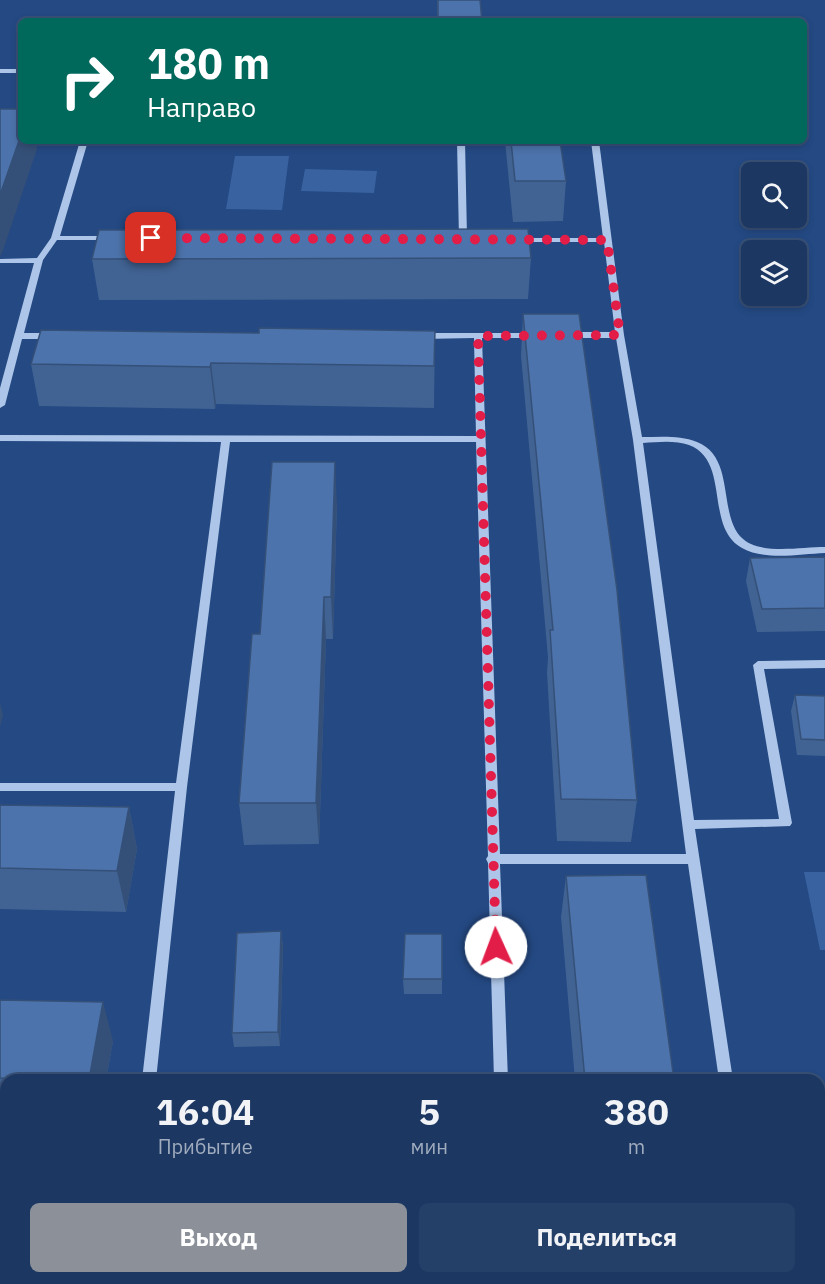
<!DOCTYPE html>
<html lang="ru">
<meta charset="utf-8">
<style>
body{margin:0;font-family:"IBM Plex Sans",sans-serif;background:#243f68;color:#f1f3f6;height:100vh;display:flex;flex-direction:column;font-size:22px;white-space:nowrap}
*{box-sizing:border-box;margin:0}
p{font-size:20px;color:#a0acbe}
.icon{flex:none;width:33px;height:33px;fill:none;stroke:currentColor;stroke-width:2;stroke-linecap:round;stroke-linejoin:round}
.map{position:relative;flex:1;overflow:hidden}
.panel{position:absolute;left:0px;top:1074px;width:825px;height:210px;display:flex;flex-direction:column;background:#1b3762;border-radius:18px 18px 0 0;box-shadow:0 3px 9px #0003,0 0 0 2px #395177}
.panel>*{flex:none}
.hud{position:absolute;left:18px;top:18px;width:789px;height:126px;border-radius:9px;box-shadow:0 3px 9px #0003,0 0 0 2px #395177;background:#00695c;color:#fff;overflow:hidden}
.buttons{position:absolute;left:741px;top:162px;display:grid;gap:12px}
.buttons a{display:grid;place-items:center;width:66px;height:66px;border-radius:9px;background:#1b3762;box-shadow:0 3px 9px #0003,0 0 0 2px #395177;font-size:30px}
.pin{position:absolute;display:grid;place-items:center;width:51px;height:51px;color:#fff;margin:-26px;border-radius:12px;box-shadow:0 3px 9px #0006}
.me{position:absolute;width:66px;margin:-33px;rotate:358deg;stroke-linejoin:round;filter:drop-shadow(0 0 4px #0008)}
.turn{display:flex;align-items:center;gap:21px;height:126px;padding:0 30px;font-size:27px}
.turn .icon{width:78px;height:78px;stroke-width:2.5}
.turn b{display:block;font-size:42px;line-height:51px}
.eta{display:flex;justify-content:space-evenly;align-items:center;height:102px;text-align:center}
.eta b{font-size:36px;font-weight:700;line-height:42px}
.primary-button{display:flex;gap:12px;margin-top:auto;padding:12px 30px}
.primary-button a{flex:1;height:69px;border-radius:9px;background:#8c9099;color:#fff;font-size:24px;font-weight:700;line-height:69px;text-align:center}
.primary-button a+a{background:#243f68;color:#f1f3f6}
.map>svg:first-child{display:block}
</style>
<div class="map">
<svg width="825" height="1284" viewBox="0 0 825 1284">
<rect width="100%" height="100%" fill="#244983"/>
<g fill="#3962a0">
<path d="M235,156H289L282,210L226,209Z"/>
<path d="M305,169L377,171L374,193L301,191Z"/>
<path d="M804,872H825V950H820Z"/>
</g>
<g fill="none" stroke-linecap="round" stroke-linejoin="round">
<g fill="#adc5e8" fill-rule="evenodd">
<rect x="0" y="69" width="21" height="4"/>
<path d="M80,141H88L60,236H112L116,238L112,240H57L43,260L24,333H53L57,336L53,339H22L5,405L0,408V388L34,263H0V259L37,258L51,238Z"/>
<path d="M457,141H465L467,237L470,239L466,241L459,239Z"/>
<path d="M591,141H599L624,335L642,437C661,437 680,435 697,442C740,459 713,527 751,544C770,553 804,547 825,547V553C800,554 765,561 742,548C704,527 731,461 689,445C675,440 658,442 643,443L694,820L779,819L753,665L758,661L825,660V668L764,669L792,823L790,826L695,829L733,1080H719L688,864H500L508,1080H494L488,863L486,859L488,856L476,442H230L187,787L156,1080H142L175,791H0V783H176L221,442L0,441V435L476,436L474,338L423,339L419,336L423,333H539L540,335L536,338H482L500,854H686L633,440L616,338H570L566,335L570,332H615L604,242H515L511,240L515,238H603Z"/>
<rect x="819" y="1132" width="6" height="12"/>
<rect x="0" y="1195" width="6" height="14"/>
<path d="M117,1278H131L130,1284H116Z"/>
<rect x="502" y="1278" width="14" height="6"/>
<path d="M750,1278H764L765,1284H751Z"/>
</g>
</g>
<g fill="#416393">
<path d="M437,0H480L482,21H437Z"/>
<path d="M505,141H560L566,181L563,221L513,222Z"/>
<path d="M531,258L528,299L99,300L92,259Z"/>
<path d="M523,314L637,800L631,842L557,841L547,673L548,657L521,356Z"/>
<path d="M435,331L434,408L216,404L215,409L39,406L31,364L259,333Z"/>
<path d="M337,504L333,639H326L319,844L244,845L239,803L260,634Z"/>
<path d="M825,557V631L757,632L746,581L750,558Z"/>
<path d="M795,695L825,696V756L797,755L791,711Z"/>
<path d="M0,805L129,807L137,849L126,912L0,909Z"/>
<path d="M566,876L674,1080H575L561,917Z"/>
<path d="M281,931L283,947L280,1046L234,1047L232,1033Z"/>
<path d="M442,934V994H404L403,979Z"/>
<path d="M0,1000L113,1041L106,1080H6V1116H0Z"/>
<path d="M588,1278H695L696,1284H588Z"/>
</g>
<g fill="#355078">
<path d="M21,135V141H36L37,149L2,253L0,256V195Z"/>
<path d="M211,363L216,404L215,409L210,367Z"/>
<path d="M335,462L337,504L333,639L331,597Z"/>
<path d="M324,597L326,639L319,844L316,803Z"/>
<path d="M0,703L3,715L0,727Z"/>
<path d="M129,807L137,849L126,912L117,871Z"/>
<path d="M281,931L283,947L280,1046L278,1032Z"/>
<path d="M103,1002L113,1041L106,1080H89Z"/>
<rect x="287" y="1278" width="6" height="6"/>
</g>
<g fill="#4c73ab" stroke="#355078" stroke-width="1.5">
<path d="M438,0H480L482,21H438Z"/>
<path d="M0,109H21V135L0,195Z"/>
<path d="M511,141H560L566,181H515Z"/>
<path d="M528,229L531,258L92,259L99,230Z"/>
<path d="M523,314H579L617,590L637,800L561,799L550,630H553Z"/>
<path d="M259,328L435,331L434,366L211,363L210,367L31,364L41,330L259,333Z"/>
<path d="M272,462H335L331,597H324L316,803H239L252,634H260Z"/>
<path d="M825,557V608L762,609L750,558Z"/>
<path d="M795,695L825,696V740L801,739Z"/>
<path d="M0,805L129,807L117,871L0,868Z"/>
<path d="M646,875L674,1080H585L566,876Z"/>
<path d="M281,931L278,1032L232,1033L237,933Z"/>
<path d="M405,934H442V979H403Z"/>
<path d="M0,1000L103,1002L89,1080L0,1078Z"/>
<path d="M296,1075V1080H208V1076Z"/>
<path d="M191,1278H287V1284H190Z"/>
<path d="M598,1278H695L696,1284H598Z"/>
</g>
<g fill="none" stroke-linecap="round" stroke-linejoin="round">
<path stroke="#e11d48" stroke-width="10" stroke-dasharray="0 18" d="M151,238L607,240L620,335L478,336L496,947"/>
</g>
</svg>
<div class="buttons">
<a><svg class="icon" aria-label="search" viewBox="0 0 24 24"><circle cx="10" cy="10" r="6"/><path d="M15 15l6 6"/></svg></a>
<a><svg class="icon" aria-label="layers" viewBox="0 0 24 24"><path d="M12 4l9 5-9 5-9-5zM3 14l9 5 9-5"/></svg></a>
</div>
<div class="pin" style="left:151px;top:238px;background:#d93025"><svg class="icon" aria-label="arrive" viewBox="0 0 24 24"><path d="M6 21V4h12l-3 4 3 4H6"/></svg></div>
<svg class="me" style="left:496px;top:947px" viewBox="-20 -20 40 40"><circle r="19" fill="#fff"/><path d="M0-13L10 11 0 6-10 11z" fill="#e11d48"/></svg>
<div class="hud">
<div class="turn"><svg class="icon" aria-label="right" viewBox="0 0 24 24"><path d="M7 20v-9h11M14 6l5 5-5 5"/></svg><div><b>180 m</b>Направо</div></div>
</div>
<section class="panel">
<div class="eta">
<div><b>16:04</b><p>Прибытие</p></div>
<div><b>5</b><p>мин</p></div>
<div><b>380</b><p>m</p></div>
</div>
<div class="primary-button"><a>Выход</a><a>Поделиться</a></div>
</section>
</div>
